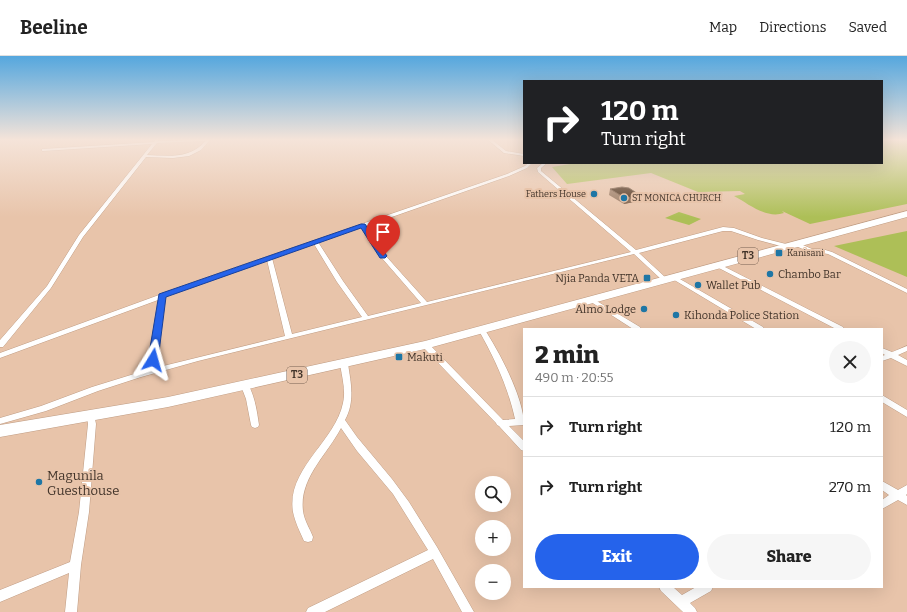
<!DOCTYPE html>
<meta charset="utf-8">
<style>
body{margin:0;font-family:Bitter,serif;background:#f6f6f6;color:#222;height:100vh;display:flex;flex-direction:column;font-size:15px;white-space:nowrap}
*{box-sizing:border-box;margin:0}
p{font-size:13px;color:#767676}
.icon{flex:none;width:22px;height:22px;fill:none;stroke:currentColor;stroke-width:2;stroke-linecap:round;stroke-linejoin:round}
.map{position:relative;flex:1;overflow:hidden}
.sheet{position:absolute;left:523px;top:272px;width:360px;height:260px;display:flex;flex-direction:column;background:#fff;border-radius:0px;box-shadow:0 4px 16px #0002}
.sheet>*{flex:none}
.top-card{position:absolute;left:523px;top:24px;width:360px;height:84px;border-radius:0px;box-shadow:0 4px 16px #0002;background:#202124;color:#fff;overflow:hidden}
.tools{position:absolute;left:475px;top:420px;display:grid;gap:8px}
.tools a{display:grid;place-items:center;width:36px;height:36px;border-radius:50%;background:#fff;box-shadow:0 4px 16px #0002;font-size:20px}
.pin{position:absolute;display:grid;place-items:center;width:34px;height:34px;color:#fff;margin:-41px -17px;border-radius:50% 50% 50% 0;rotate:-45deg;box-shadow:0 0 4px #0007}
.pin .icon{rotate:45deg}
.me{position:absolute;width:44px;margin:-22px;rotate:8deg;stroke-linejoin:round;filter:drop-shadow(0 0 3px #0008)}
.turn{display:flex;align-items:center;gap:14px;height:84px;padding:0 12px;font-size:18px}
.turn .icon{width:52px;height:52px;stroke-width:2.5}
.turn b{display:block;font-size:28px;line-height:34px}
.round{display:grid;place-items:center;flex:none;width:42px;height:42px;border-radius:21px;background:#f6f6f6}
.head{display:flex;align-items:center;justify-content:space-between;height:68px;padding:0 12px}
h1{font-size:24px;font-weight:800;line-height:30px}
.button{display:flex;gap:8px;margin-top:auto;padding:8px 12px}
.button a{flex:1;height:46px;border-radius:24px;background:#2563eb;color:#fff;font-size:16px;font-weight:800;line-height:46px;text-align:center}
.button a+a{background:#f6f6f6;color:#222}
ul{padding:0;list-style:none}
li{display:flex;align-items:center;gap:12px;height:60px;padding:0 12px;border-top:1px solid #e0e0e0}
li div{flex:1}
li b{display:block;font-size:15px}
li em{font-style:normal}
header{display:flex;align-items:center;gap:24px;box-sizing:border-box;height:56px;padding:0 20px;background:#fff;border-bottom:1px solid #e0e0e0}
header strong{font-size:19px}
nav{display:flex;gap:22px;margin-inline-start:auto;font-size:14px}
.map>svg:first-child{display:block}
</style>
<header>
<strong>Beeline</strong>
<nav><a>Map</a><a>Directions</a><a>Saved</a></nav>
</header>
<div class="map">
<svg width="907" height="556" viewBox="0 0 907 556">
<rect width="100%" height="100%" fill="#e8c4aa"/>
<g fill="#adbf57">
<path d="M882,83H907V148L810,168L782,155L784,157C766,163 749,148 734,140L745,138L740,135L698,136L651,117L567,128L552,111L576,107H882Z"/>
<path d="M679,156L701,163L689,169L665,162Z"/>
<path d="M907,175V221L834,190Z"/>
</g>
<g fill="none" stroke-linecap="round" stroke-linejoin="round">
<g stroke="#bf9c83" stroke-width="1">
<g id="street">
<path d="M156,83H160L158,85L218,83L210,84L201,94L189,100L173,102L146,101L83,181L51,232L3,291H0V284L47,230L79,179L152,88L43,95H42V93L154,86ZM205,85C191,103 168,100 147,99L157,87Z"/>
<path d="M487,83H491L506,95L524,98V100L504,97Z"/>
<path d="M528,107H532L527,112L509,120L366,170L385,199L427,246L631,196L538,116L537,112L543,107H547L541,112V115L636,194L723,171L734,172L762,182L790,189L791,190L788,192L758,184L731,175H723L639,197L666,222L667,223L666,224H662L634,198L198,305L141,321L98,335L46,355L0,368V362L41,350L92,331L147,314L158,244L0,302V297L159,239L160,238L163,237L231,213L507,118L525,110ZM362,171L381,201L421,247L368,260L343,225L318,186ZM314,188L337,226L362,261L292,278L272,202ZM267,204L285,280L155,312L165,241Z"/>
<path d="M796,186L812,193H822L832,196L907,233V237L828,198L822,197L809,196L794,189V187Z"/>
<path d="M717,207L843,271L844,273H836L715,210V208Z"/>
<path d="M673,219L763,271L764,273H756L671,222L670,221Z"/>
<path d="M590,241L640,271L641,273H633L588,244L587,243L588,242Z"/>
<path d="M479,271H483C499,295 524,342 524,369L509,370L524,385V395L521,394L499,370L497,369L496,367L421,289L425,287H428L503,364L515,363C508,331 494,301 478,273Z"/>
<path d="M907,290V295L898,299L907,304V310L891,302L882,305V300L885,299L882,297V292L892,296Z"/>
<path d="M344,305L348,308C351,327 355,346 345,364L357,381L392,423L409,446L437,491L474,556H462L433,503L325,556H306L308,552L428,494L393,438L357,395L341,372C327,399 299,422 303,455C304,464 310,473 313,481L312,485L308,486L304,485C300,476 295,466 293,456C286,413 335,386 343,347C346,335 342,321 340,308Z"/>
<path d="M245,327L248,328C255,341 257,355 259,369L258,371L255,372L252,371L251,369L246,343L241,330L242,328Z"/>
<path d="M882,339L907,354V361L882,346Z"/>
<path d="M91,357L94,358L96,368L89,456L81,509L77,556H65L69,517L0,546V534L70,506L79,456L88,368L87,360L88,358Z"/>
<path d="M882,425L898,434L907,429V438L906,439L907,440V449L898,444L882,453V444L889,439L882,434Z"/>
<path d="M659,531H673L682,539L696,531H713L711,535L690,547L695,552L697,556H683L661,535Z"/>
</g>
</g>
<g stroke="#bf9c83" stroke-width="1">
<path id="highway" d="M907,155V161L425,293L168,351L0,381V369L168,341L425,285Z"/>
</g>
<use href="#street" fill="#fff" fill-rule="evenodd"/>
<use href="#highway" fill="#fff" fill-rule="evenodd"/>
</g>
<path fill="#96765e" d="M610,133L639,145L624,148L609,139Z"/>
<path fill="#755740" d="M641,140L639,145L624,148L625,142Z"/>
<path fill="#442812" stroke="#755740" d="M622,131L629,132L641,140L625,142L610,133Z"/>
<linearGradient id="sky" x2="0" y2="1"><stop stop-color="#55a7de"/><stop offset="0.52" stop-color="#f5e4d9"/><stop offset="1" stop-color="#f5e4d9" stop-opacity="0"/></linearGradient>
<rect width="907" height="161" fill="url(#sky)"/>
<path fill="#2563eb" stroke="#184099" d="M361,168H365L387,200L385,202H380L361,172L166,241L158,304L153,307L149,306L148,304L159,238Z"/>
<g fill="#1e76a5" stroke="#e8c4aa" stroke-width="1.5">
<circle cx="594" cy="138" r="4"/>
<circle cx="624" cy="142" r="4"/>
<rect x="775" y="193" width="8" height="8" rx="2"/>
<circle cx="770" cy="218" r="4"/>
<rect x="643" y="218" width="8" height="8" rx="2"/>
<circle cx="698" cy="229" r="4"/>
<circle cx="644" cy="253" r="4"/>
<circle cx="676" cy="259" r="4"/>
<rect x="395" y="297" width="8" height="8" rx="2"/>
<circle cx="39" cy="426" r="4"/>
</g>
<g text-anchor="middle" dominant-baseline="central" stroke-width="4" stroke-linejoin="round" paint-order="stroke">
<g font-size="9" fill="#42342a" stroke="#e8c4aa" text-anchor="start">
<text x="586" y="138" text-anchor="end">Fathers House</text>
<text x="632" y="142">ST MONICA CHURCH</text>
<text x="787" y="197">Kanisani</text>
</g>
<g fill="#e8c4aa" stroke="#745f50" stroke-width="1">
<rect x="738" y="192" width="20" height="16" rx="3"/>
<rect x="287" y="311" width="20" height="16" rx="3"/>
</g>
<g font-size="10" font-weight="bold" fill="#42342a">
<text x="748" y="200">T3</text>
<text x="297" y="319">T3</text>
</g>
<g font-size="11" fill="#42342a" stroke="#e8c4aa" text-anchor="start">
<text x="778" y="218">Chambo Bar</text>
<text x="639" y="222" text-anchor="end">Njia Panda VETA</text>
<text x="706" y="229">Wallet Pub</text>
<text x="636" y="253" text-anchor="end">Almo Lodge</text>
<text x="684" y="259">Kihonda Police Station</text>
<text x="407" y="301">Makuti</text>
</g>
<g font-size="13" fill="#42342a" stroke="#e8c4aa" text-anchor="start">
<text x="47" y="419">Magunila<tspan x="47" dy="15">Guesthouse</tspan></text>
</g>
</g>
</svg>
<div class="tools">
<a><svg class="icon" aria-label="search" viewBox="0 0 24 24"><circle cx="10" cy="10" r="6"/><path d="M15 15l6 6"/></svg></a>
<a>+</a>
<a>−</a>
</div>
<div class="pin" style="left:383px;top:200px;background:#d93025"><svg class="icon" aria-label="arrive" viewBox="0 0 24 24"><path d="M6 21V4h12l-3 4 3 4H6"/></svg></div>
<svg class="me" style="left:153px;top:304px" viewBox="-20 -20 40 40"><path d="M0-17L14 15 0 8-14 15z" fill="#2563eb" stroke="#fff" stroke-width="4"/></svg>
<div class="top-card">
<div class="turn"><svg class="icon" aria-label="right" viewBox="0 0 24 24"><path d="M7 20v-9h11M14 6l5 5-5 5"/></svg><div><b>120 m</b>Turn right</div></div>
</div>
<section class="sheet">
<div class="head"><div><h1>2 min</h1><p>490 m · 20:55</p></div><a class="round"><svg class="icon" aria-label="close" viewBox="0 0 24 24"><path d="M6 6l12 12M18 6L6 18"/></svg></a></div>
<ul>
<li><svg class="icon" aria-label="right" viewBox="0 0 24 24"><path d="M7 20v-9h11M14 6l5 5-5 5"/></svg><div><b>Turn right</b></div><em>120 m</em></li>
<li><svg class="icon" aria-label="right" viewBox="0 0 24 24"><path d="M7 20v-9h11M14 6l5 5-5 5"/></svg><div><b>Turn right</b></div><em>270 m</em></li>
</ul>
<div class="button"><a>Exit</a><a>Share</a></div>
</section>
</div>
